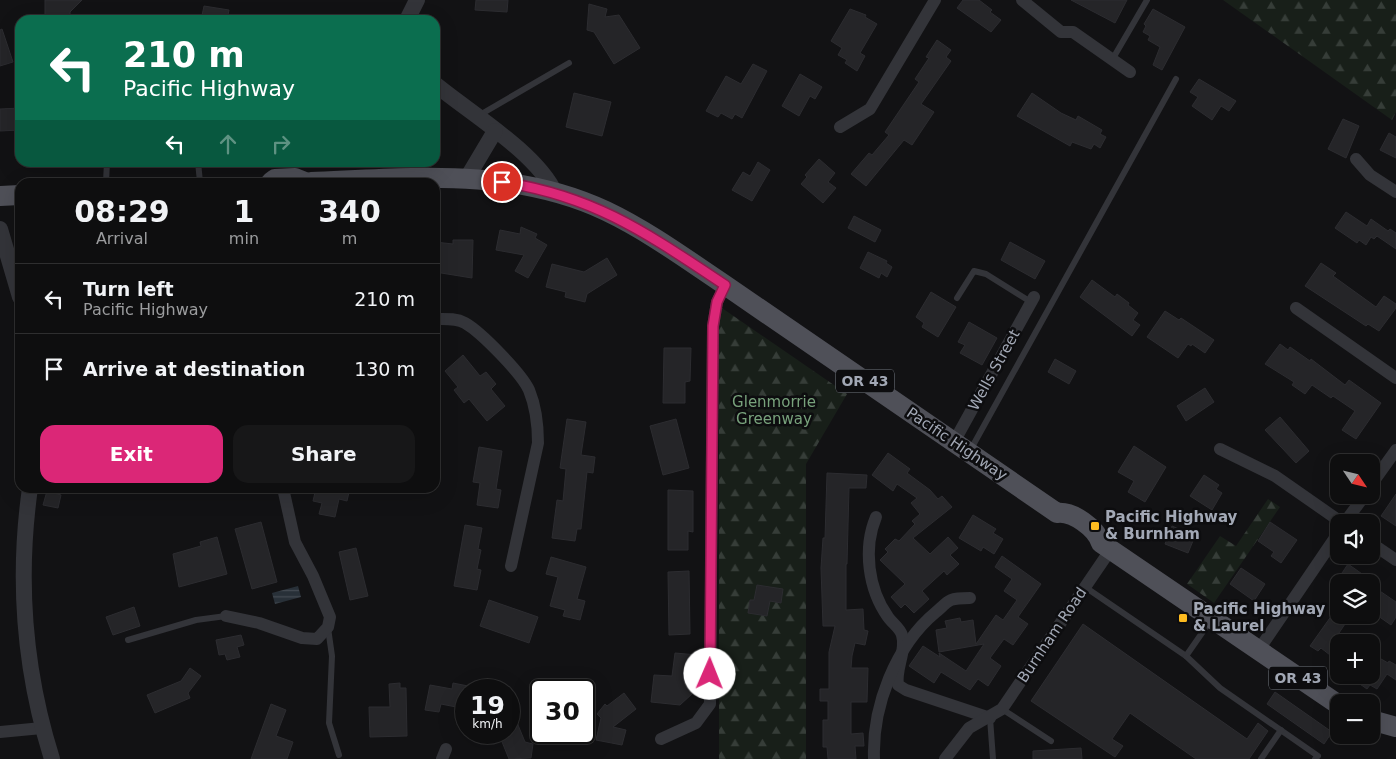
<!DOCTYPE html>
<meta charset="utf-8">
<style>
body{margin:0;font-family:"DejaVu Sans",sans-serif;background:#171718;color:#f1f3f6;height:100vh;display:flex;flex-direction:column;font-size:19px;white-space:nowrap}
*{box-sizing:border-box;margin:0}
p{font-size:16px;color:#9b9c9e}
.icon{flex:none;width:28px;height:28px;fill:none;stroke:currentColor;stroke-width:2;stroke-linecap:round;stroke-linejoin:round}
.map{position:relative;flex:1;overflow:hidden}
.drawer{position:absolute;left:15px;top:178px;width:425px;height:315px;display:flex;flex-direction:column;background:#0e0e0f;border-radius:15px;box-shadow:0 5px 20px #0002,0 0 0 1px #2e2e2f}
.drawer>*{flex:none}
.guide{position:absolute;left:15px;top:15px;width:425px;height:152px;border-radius:15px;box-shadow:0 5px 20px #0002,0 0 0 1px #2e2e2f;background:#0b6e4f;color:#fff;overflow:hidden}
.needle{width:32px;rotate:125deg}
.tools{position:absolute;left:1330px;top:454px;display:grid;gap:10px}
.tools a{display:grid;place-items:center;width:50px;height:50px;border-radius:10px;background:#0e0e0f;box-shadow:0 5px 20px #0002,0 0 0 1px #2e2e2f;font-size:25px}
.speed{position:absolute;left:455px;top:679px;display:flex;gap:10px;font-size:25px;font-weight:700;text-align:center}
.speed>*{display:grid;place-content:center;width:65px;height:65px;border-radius:50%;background:#0e0e0f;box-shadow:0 5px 20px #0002,0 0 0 1px #2e2e2f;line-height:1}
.speed small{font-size:12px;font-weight:400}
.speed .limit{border:2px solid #111;border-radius:8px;background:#fff;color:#111}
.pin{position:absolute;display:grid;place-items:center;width:42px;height:42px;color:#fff;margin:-21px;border:2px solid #fff;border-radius:50%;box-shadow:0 1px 5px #0007}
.me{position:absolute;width:55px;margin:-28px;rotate:1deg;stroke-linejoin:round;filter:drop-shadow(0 0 4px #0008)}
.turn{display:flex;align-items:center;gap:18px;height:105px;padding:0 25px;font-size:22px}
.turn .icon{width:65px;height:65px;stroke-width:2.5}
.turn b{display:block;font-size:35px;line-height:42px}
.lanes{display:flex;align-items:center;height:48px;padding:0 25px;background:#0003;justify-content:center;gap:25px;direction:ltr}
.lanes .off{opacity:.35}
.eta{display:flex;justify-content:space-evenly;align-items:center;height:85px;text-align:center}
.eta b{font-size:30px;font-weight:800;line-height:35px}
.cta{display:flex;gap:10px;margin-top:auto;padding:10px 25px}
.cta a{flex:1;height:58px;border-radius:15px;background:#db2777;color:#fff;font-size:20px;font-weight:800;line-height:58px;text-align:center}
.cta a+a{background:#171718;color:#f1f3f6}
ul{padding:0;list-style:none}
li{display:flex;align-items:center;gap:15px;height:70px;padding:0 25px;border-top:1px solid #2e2e2f}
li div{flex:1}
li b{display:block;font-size:19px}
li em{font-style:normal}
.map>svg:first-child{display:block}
</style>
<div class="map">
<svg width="1396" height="759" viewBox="0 0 1396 759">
<defs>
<pattern id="forest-firs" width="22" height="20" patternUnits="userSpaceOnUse" patternTransform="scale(1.25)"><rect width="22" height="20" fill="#181f19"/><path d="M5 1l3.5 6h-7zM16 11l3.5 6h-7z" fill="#363d38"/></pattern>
<pattern id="water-rules" width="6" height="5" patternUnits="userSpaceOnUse" patternTransform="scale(1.25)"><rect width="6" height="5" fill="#283038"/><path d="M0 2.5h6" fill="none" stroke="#444b53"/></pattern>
</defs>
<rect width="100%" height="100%" fill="#121214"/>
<g fill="url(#forest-firs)">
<path d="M1223,0H1396V112L1392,120Z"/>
<path d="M719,306L847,394L806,464V759H719Z"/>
<path d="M1268,499L1280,507L1214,603L1187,584L1220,536L1236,546Z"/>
</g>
<path fill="url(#water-rules)" d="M298,586L301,597L275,604L272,593Z"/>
<g fill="#252528" stroke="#2c2c30">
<path d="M45,0H82L70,12V18L66,20H49L45,16Z"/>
<path d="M476,0H508L507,12L475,10Z"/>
<path d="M963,0H979L992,10L990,12L1001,20L991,32L957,8Z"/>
<path d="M1071,0H1127L1115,23Z"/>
<path d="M589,4L607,9L605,17L619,15L640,48L614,64L594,32L587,30Z"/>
<path d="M204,6L229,10L227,20H201Z"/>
<path d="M850,9L866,15L865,17L877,24L860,53L865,56L857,71L845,63L847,60L838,55L842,48L831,41Z"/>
<path d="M1153,9L1185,27L1162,70L1153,65L1160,47L1148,40L1150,36L1143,32L1146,26L1144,24Z"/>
<path d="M2,29L13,62L0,66V30Z"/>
<path d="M937,40L951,50L946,57L951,61L921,104L934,112L912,145L904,140L866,186L851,174L869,153L872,155L889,135L885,132L919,82L915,79L929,58L926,57Z"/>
<path d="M753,64L767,71L742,118L735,114L732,119L721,113L718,117L706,111L726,76L741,84Z"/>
<path d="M800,74L822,87L815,99L810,96L799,116L782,106Z"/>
<path d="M1199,79L1236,101L1229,111L1221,106L1212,120L1192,106L1198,97L1190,92Z"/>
<path d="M574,93L611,102L602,136L566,127Z"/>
<path d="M1032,93L1061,113L1076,120L1078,116L1102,130L1100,134L1106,137L1100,148L1094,144L1091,149L1072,142L1070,146L1017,116Z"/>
<path d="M20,108V130L0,131V109Z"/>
<path d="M1343,119L1359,126L1346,158L1328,149Z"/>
<path d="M1389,133L1396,137V158L1380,150Z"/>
<path d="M819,159L835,173L828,182L836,188L823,203L801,184L807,177L805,175Z"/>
<path d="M758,162L770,170L752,201L732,190L743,172L750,176Z"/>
<path d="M1346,212L1367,226L1371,219L1388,231L1390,229L1396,233V249L1377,236L1374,239L1371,237L1366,245L1359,240L1357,243L1335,228Z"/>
<path d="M854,216L881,230L875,242L848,228Z"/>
<path d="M521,227L537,234L535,238L547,245L528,278L515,271L524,255L496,250L500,230L520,234Z"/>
<path d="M453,240H473L472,278L435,272V242L453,244Z"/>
<path d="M1010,242L1045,261L1035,279L1001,260Z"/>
<path d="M868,252L887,261L886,263L892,267L887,277L881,273L879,278L860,268Z"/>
<path d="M607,258L617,275L587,294L585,302L565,297L566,292L546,287L552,264L584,272Z"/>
<path d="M1321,263L1336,273L1333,276L1376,307L1384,296L1396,304V308L1379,331L1368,324L1366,326L1305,286Z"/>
<path d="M1092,280L1115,297L1117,294L1129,303L1128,305L1138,313L1133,320L1140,325L1132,336L1080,297Z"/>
<path d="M931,292L956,307L938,337L922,327L924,323L916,317Z"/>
<path d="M1165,311L1179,320L1181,318L1214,340L1205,353L1192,344L1191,346L1188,344L1178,358L1147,337Z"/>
<path d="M969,322L997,338L982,365L960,353L965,345L958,342Z"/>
<path d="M1280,344L1288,350L1290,347L1310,361L1311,359L1345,385L1349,380L1381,403L1356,439L1342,430L1355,411L1333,396L1331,398L1312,385L1305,394L1292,385L1294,382L1265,364Z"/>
<path d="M664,348H691L690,381L685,382V403H663Z"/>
<path d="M463,355L480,376L486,372L496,384L491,389L505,406L487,421L469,399L464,403L454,390L458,387L445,371Z"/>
<path d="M1055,359L1076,371L1069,384L1048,372Z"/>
<path d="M1205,388L1214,402L1186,421L1177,406Z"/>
<path d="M1280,417L1309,451L1296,463L1265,430Z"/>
<path d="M567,419L586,422L581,455L595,457L593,473L587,472L581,529H577L575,541L552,538L557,500L563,501L566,469L560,468Z"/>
<path d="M676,419L689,468L663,475L650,426Z"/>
<path d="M1134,446L1166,467L1145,502L1128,492L1134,481L1118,472Z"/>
<path d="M479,447L502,451L496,489L501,490L498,508L477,505L480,483L473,482Z"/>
<path d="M888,453L910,469L907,473L930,490L938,499L942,496L952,507L913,538L930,554L948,537L958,548L950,555L959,564L947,575L944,571L922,591L929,599L914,613L905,604L901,608L891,597L905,584L880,560L888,552L885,549L895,539L899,541L915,524L912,521L920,514L911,503L917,498L897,484L893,491L872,475Z"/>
<path d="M827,473L867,475L866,488H849L847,564H846V610L863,609L864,630L868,631L865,645L855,643L852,656L851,668H868L867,702H851V734L863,733L864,746H855L856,759H828L827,747H823V720H828V701H820V689H829V652L835,626H823L821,568L823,538H825Z"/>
<path d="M1204,475L1219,485L1216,489L1222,493L1212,510L1190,496Z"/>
<path d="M316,488L324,490L325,488H350L347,501L339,499L335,517L319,514L322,503L313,501Z"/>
<path d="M668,490L693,491V532L688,531V550H668Z"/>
<path d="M47,491L61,495L58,508L43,505Z"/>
<path d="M1396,494V526L1381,516Z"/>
<path d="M973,515L996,529L993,533L1003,539L994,554L983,547L981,551L959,538Z"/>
<path d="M261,522L277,582L252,589L235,529Z"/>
<path d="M1270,522L1297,540L1281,563L1271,556L1274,552L1258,541Z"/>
<path d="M465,525L482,528L478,549L481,550L477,569L481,570L477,590L454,586Z"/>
<path d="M1172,526L1195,536L1188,553L1165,544Z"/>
<path d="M217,537L227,574L179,587L173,554L201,546L200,542Z"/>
<path d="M356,548L368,596L350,600L339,552Z"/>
<path d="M1002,556L1041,584L1018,617L1028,624L1013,645L1004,639L990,658L1001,666L988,686L978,679L970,690L941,672L934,683L909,666L923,646L940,657L939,653L966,671L984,644L939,652L936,630L947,628L945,621L960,618L961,622L973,620L976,644L996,615L1003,620L1017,600L1004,591L1012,579L995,567Z"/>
<path d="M551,557L586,567L577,599L585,601L580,620L563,616L565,610L550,606L558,577L546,574Z"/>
<path d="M1348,564L1365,576L1361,582H1336Z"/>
<path d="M1241,568L1265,584L1254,601L1230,584Z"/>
<path d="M689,571L690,634L669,635L668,572Z"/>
<path d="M757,585L783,589L781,603L770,601L767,616L748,613L750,600H754Z"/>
<path d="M1371,585L1396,602V617L1391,625L1371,611Z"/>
<path d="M489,600L538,617L529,643L480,626Z"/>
<path d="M134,607L140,626L113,635L106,617Z"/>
<path d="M1332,615H1351L1337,636L1341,639L1330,655L1321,648L1318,651L1310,646Z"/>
<path d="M1083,624L1247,739L1258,723L1268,731L1249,759H1196L1130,713L1112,739L1123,746L1115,757L1031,701Z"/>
<path d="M241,635L244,645L237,647L240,657L227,660L225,654L219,655L216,640Z"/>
<path d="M675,653L698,655L693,693L680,705L651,702L654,675L672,676Z"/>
<path d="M1376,656L1388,663L1389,661L1396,665V680L1387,674L1377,689L1370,685L1367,689L1347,675H1371V663Z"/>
<path d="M190,668L201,676L188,693L190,698L155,713L147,695L181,681Z"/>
<path d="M400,683V688H406L407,736L370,737L369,707H390L389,684Z"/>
<path d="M453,683L468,686L466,709L441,704L439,712L425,710L430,685L452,689Z"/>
<path d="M1275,692L1332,732L1324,744L1267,704Z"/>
<path d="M624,693L636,709L613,727L626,730L622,745L596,740L601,718L597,714L605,704L607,706Z"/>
<path d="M509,703L525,742L533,744L531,758L509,759L498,732H509Z"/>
<path d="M271,704L286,710L276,736L293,742L287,759H251Z"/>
<path d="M1081,748L1082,759H1033V751Z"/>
</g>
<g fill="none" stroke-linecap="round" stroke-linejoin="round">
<g stroke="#333439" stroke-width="6">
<path d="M1112,60L1147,0"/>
<path d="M478,116L569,63"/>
<path d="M198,162L200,182"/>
<path d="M106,182L107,162"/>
<path d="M957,298L974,271L986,274L1031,302"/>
<path d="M971,449L1176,79"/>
<path d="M1085,587L1186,656L1211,620"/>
<path d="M328,628L332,656L329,723L339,755"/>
<path d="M128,640L196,620L226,616"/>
<path d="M1186,656L1220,688L1318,756L1315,759"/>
<path d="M1002,709L1051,741"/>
<path d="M990,718L993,759"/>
<path d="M1261,759L1281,730"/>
</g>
<g stroke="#333439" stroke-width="12">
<path d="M1022,0L1061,32H1073L1130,72"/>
<path d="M840,127L870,109L935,0"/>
<path d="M1356,159L1370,175L1396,192"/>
<path d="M1296,308L1396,378"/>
<path d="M435,319C445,319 456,318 465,323C481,332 522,374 529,390C536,407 538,425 538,443L511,566"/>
<path d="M954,442L1034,297"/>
<path d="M1220,449L1275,476L1341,522"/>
<path d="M1371,485L1396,450"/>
<path d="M876,517C863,548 868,589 888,617C892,623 900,628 902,635C907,651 895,669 898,685L906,690L990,718"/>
<path d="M1345,522L1365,495"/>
<path d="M1371,543L1396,560"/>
<path d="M226,616L259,623L302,638L317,639L328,627L330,617L313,576L295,542L283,488"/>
<path d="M1258,651L1339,532"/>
<path d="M0,732L42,728"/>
<path d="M661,739L696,723L710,704L713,326L717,302L725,285"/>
<path d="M442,759L446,749"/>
<path d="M874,759C872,707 895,646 936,612C940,609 946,602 951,600C956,598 964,598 970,598"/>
<path d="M945,759L969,728L1002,709L1111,549"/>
</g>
<g stroke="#333439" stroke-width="16">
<path d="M407,20L417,0"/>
<path d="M435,84C470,113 537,153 555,193"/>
<path d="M467,178L495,131"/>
<path d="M0,229L20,297"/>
<path d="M30,488C17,580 24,670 52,759"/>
</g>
<g stroke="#4f5058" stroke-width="20">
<path d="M271,182L275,179L295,178L305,182"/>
<path d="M311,182C411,178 513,167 606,211C648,231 686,259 725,285L1057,513C1073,511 1096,528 1101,543L1339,705"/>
<path d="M0,196L20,195"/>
<path d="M1371,720L1396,727"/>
</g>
</g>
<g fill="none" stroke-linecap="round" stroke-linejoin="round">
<g stroke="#8e194d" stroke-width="12">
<path id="route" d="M502,182C595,196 648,234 725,285L717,302L713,326L710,674"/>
</g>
<use href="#route" stroke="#db2777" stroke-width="9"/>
</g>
<g fill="#febc20" stroke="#0d0d0f" stroke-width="2">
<rect x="1090" y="521" width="10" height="10" rx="2.5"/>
<rect x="1178" y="613" width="10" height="10" rx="2.5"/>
</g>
<g text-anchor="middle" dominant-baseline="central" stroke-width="5" stroke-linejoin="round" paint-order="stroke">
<g fill="#0d0d0f" stroke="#757a83" stroke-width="1">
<rect x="836" y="369.5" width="58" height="23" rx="4"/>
<rect x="1269" y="666.5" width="58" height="23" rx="4"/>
</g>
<g font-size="14" font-weight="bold" fill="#a2a8b5">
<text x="865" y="381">OR 43</text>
<text x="1298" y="678">OR 43</text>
</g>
<g font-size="15" fill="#a2a8b5" stroke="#0d0d0f">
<text transform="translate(994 370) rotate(-61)">Wells Street</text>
<text transform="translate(957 444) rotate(34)">Pacific Highway</text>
<text transform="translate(1052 635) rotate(-56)">Burnham Road</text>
</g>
<g font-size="15" fill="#78a27c" stroke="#0d0d0f">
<text x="774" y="402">Glenmorrie<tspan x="774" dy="17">Greenway</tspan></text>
</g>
<g font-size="15" font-weight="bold" fill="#a2a8b5" stroke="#0d0d0f" text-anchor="start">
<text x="1105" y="517">Pacific Highway<tspan x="1105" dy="17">&amp; Burnham</tspan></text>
<text x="1193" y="609">Pacific Highway<tspan x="1193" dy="17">&amp; Laurel</tspan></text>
</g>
</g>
</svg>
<div class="tools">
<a><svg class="needle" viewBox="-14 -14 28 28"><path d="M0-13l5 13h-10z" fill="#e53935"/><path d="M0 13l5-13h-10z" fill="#9b9c9e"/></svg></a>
<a><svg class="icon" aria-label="sound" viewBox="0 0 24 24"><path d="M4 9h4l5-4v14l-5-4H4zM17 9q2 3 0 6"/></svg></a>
<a><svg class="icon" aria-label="layers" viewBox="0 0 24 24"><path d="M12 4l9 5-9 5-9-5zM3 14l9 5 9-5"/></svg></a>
<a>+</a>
<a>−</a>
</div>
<div class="speed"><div>19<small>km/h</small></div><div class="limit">30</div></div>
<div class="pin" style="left:502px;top:182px;background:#d93025"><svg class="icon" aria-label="arrive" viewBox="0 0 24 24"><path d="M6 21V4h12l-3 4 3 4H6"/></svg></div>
<svg class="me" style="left:710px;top:674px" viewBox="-20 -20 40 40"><circle r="19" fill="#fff"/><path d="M0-13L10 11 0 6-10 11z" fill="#db2777"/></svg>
<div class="guide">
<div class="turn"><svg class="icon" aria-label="left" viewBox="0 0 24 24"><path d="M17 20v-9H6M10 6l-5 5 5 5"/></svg><div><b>210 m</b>Pacific Highway</div></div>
<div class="lanes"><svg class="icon" aria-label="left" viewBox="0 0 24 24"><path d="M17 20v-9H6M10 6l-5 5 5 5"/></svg><svg class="icon off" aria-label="ahead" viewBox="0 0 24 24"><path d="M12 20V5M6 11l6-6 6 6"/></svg><svg class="icon off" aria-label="right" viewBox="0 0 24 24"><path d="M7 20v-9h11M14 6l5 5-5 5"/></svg></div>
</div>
<section class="drawer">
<div class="eta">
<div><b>08:29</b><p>Arrival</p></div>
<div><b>1</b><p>min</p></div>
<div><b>340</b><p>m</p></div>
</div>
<ul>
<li><svg class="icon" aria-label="left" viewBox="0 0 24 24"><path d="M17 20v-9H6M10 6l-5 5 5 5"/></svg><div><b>Turn left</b><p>Pacific Highway</p></div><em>210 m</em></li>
<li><svg class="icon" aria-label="arrive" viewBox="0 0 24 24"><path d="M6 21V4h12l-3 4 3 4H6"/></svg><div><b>Arrive at destination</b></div><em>130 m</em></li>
</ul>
<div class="cta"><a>Exit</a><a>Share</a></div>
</section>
</div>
